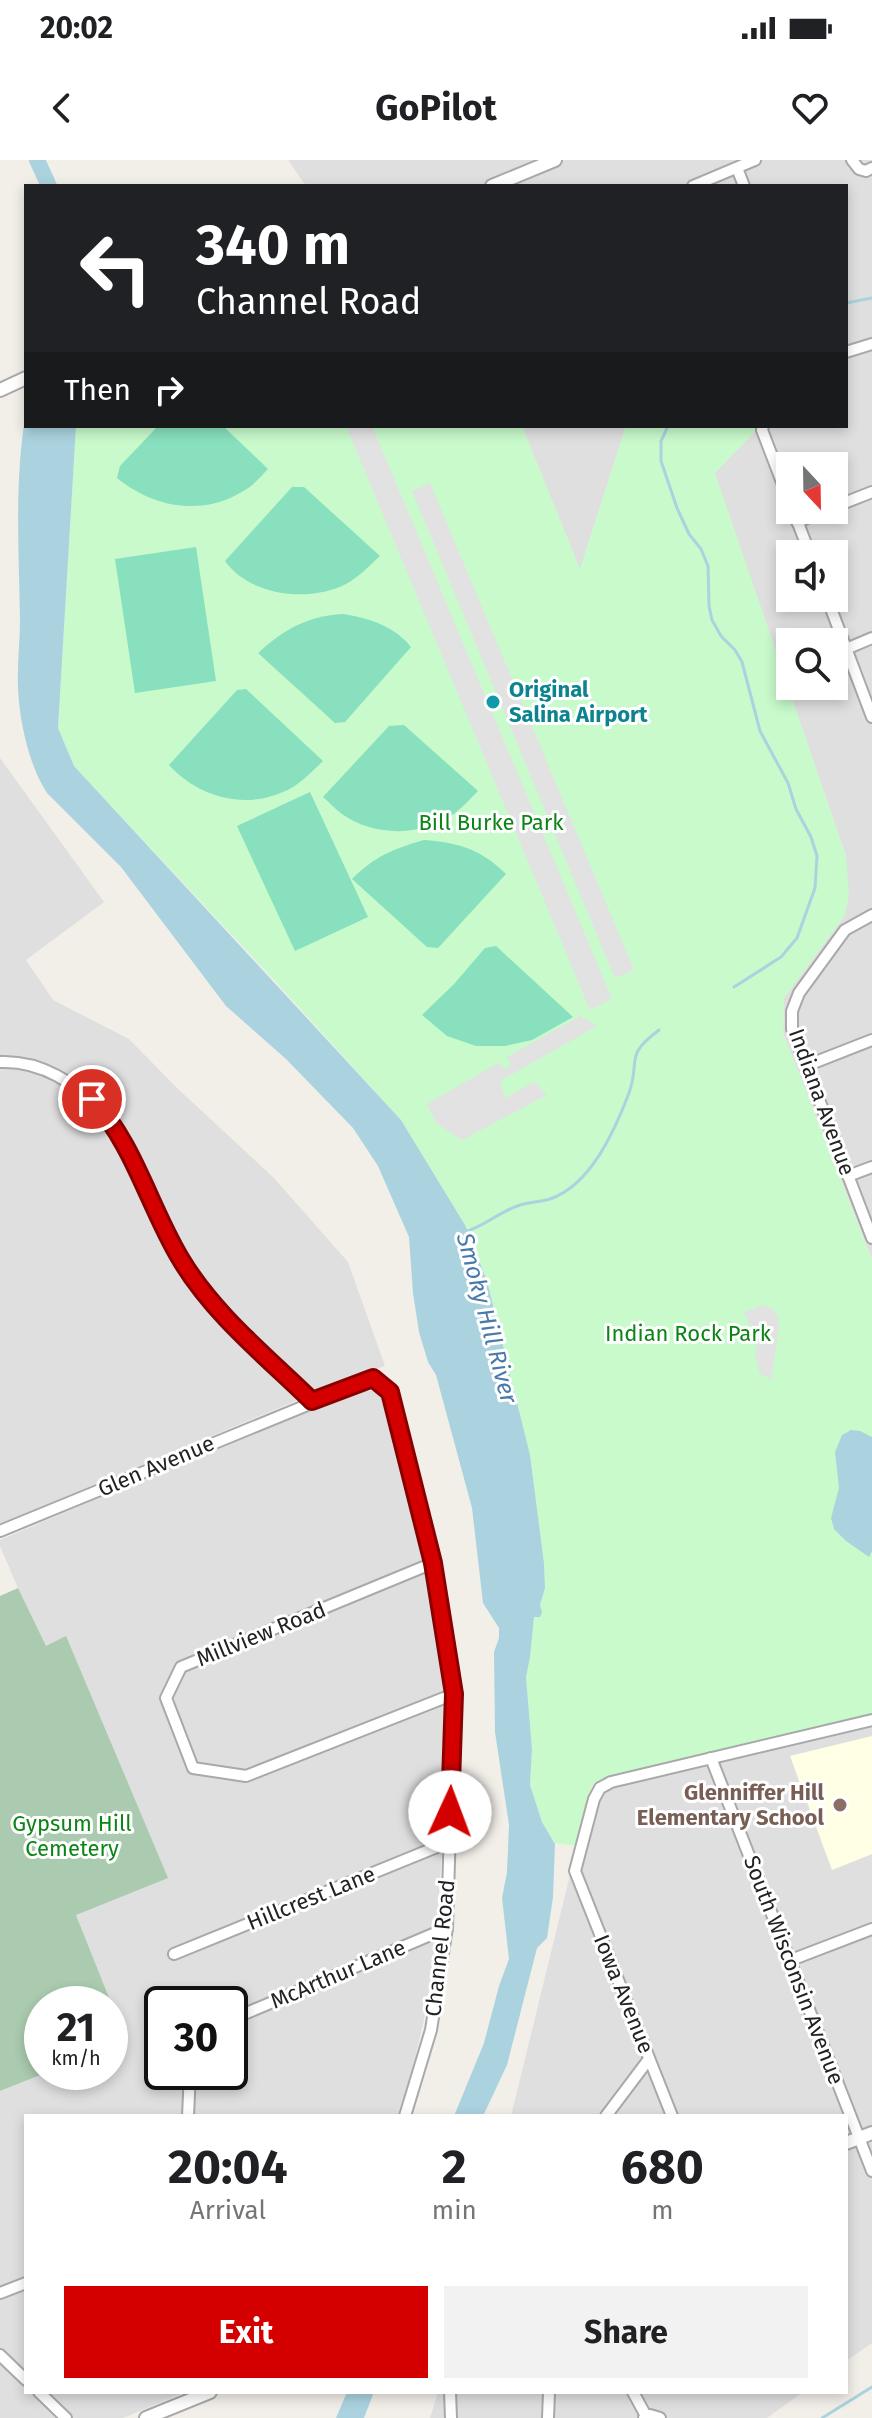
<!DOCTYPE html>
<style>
body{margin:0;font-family:"Fira Sans",sans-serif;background:#f2f2f2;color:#202124;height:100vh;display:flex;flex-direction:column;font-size:30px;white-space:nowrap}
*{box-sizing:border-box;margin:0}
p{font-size:26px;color:#757577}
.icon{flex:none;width:44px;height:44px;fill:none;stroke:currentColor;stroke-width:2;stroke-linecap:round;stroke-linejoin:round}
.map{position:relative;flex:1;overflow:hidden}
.panel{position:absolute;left:24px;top:1954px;width:824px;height:280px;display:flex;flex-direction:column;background:#fff;border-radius:0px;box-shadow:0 4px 12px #0003}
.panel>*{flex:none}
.banner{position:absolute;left:24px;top:24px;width:824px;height:244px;border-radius:0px;box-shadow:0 4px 12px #0003;background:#202124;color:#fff;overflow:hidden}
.needle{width:52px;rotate:158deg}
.fabs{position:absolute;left:776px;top:292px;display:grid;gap:16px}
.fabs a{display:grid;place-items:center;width:72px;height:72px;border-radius:0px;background:#fff;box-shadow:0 4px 12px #0003;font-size:40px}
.speed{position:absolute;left:24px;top:1826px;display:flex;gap:16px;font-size:40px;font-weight:700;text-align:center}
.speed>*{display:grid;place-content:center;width:104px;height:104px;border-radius:50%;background:#fff;box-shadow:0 4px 12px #0003;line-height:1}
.speed small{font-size:20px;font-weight:400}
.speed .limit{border:4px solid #111;border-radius:12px;background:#fff;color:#111}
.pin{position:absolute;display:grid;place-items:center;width:68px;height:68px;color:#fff;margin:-34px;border:4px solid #fff;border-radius:50%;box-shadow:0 2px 8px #0007}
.me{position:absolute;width:88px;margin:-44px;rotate:2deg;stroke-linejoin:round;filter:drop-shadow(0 0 6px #0008)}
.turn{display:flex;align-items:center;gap:28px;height:168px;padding:0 40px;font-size:36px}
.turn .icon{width:104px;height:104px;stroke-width:2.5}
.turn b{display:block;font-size:56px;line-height:68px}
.then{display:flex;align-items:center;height:76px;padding:0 40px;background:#0003;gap:16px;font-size:30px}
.eta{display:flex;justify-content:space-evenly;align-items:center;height:136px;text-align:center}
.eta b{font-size:48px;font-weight:700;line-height:56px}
.action{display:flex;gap:16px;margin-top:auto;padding:16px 40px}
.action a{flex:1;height:92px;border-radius:0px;background:#d40000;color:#fff;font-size:32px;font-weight:700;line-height:92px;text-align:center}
.action a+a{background:#f2f2f2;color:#202124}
.status{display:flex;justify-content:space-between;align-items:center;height:56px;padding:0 40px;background:#fff;direction:ltr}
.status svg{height:22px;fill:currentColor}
header{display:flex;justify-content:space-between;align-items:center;height:104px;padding:0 40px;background:#fff;font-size:36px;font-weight:700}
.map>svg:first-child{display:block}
</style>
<div class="status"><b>20:02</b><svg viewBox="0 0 49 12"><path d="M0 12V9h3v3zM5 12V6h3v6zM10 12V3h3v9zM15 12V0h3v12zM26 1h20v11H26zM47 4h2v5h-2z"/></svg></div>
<header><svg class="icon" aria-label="back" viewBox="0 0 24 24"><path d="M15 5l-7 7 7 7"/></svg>GoPilot<svg class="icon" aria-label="heart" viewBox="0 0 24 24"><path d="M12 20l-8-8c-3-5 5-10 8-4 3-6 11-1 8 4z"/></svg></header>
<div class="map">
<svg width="872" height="2258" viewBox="0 0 872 2258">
<rect width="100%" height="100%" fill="#f2efe9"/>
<g fill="#e0dfdf" fill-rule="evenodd">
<path d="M288,0H872V1099L783,873L784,838L845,755L846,696L714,313L755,272V266H846V26H306ZM790,306H834V350H790ZM790,394H834V438H790ZM790,482H834V526H790Z"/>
<path d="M522,266H626L580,410L560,361Z"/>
<path d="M0,598L104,742L26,800L53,840L129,879L176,927L274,1018L348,1102L385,1206L358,1215L0,1364Z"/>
<path d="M362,1231H373L381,1237L388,1249L419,1370L433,1440L444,1521L442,1693L435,1786L428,1842L410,1920L397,1956H26V2232H185L123,2258H0V1931L48,1912H110V1887L126,1880L76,1755L66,1477L46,1487L18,1428L0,1386V1380L346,1233ZM162,1844H230V1912H162Z"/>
<path d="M872,1565V2183L846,2201V1956H511L591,1629Z"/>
<path d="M438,2232H803L767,2258H430Z"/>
</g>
<path fill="#ffffe5" d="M872,1576V1694L832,1710L790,1596Z"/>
<path fill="#aacbaf" d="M18,1428L46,1486L66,1476L168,1718L76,1755L126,1880L110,1887V1844H42V1912H48L0,1931V1436Z"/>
<path fill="#c8facc" d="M76,266H522L580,409L626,266H755V272L715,313L846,696L849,734L845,755L784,838L783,873L872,1100V1555L597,1621L591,1628L577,1686L555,1683L542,1662L530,1625L532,1589L526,1517L530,1497L534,1456L539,1457L542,1452L540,1445L545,1428L544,1403L530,1295L487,1121L465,1065L401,960L274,820L74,606L58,568Z"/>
<g fill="#88e0be">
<path d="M158,266H223L268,309C261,316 254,325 245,330C203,357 154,348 117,318L120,306Z"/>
<path d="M292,327H304L380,396C369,406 359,417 346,424C309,443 250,436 225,401Z"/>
<path d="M196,387L216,521L135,533L115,399Z"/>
<path d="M343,454C369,458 394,466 411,487L345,562L335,563L258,493C284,469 308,456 343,454Z"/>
<path d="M246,529L323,601C311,612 299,626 283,632C243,650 197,636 169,605L237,530Z"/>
<path d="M404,565L478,631C471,638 463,647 455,653C423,677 374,677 342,654C335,649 329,642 323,637L389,566Z"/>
<path d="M310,632L368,757L295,791L237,666Z"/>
<path d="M424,680C460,683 480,689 506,714L438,788L427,787L352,719C375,696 393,689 424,680Z"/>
<path d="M496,786L573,857L532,880L505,886H476L447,876L422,855L454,824L485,788Z"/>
</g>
<g fill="#e2e2e2">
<path d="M346,266H372L612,839L590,850Z"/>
<path d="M430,323L634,810L615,818L412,331Z"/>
<path d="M580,856L597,866L500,921L505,938L534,922L547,935L462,980L436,963L427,944L498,903L506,909L511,905L507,897Z"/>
<path d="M763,1145L773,1149L778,1157L779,1167L771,1219L760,1214L755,1195L758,1182L744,1152Z"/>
</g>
<g fill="#aad3df">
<path d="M26,252V266H76L58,568L74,606L401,960L465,1065L487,1121L530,1295L544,1403L545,1428L540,1445L542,1452L540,1457H534L530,1497L526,1517L532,1589L530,1625L542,1662L555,1684L553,1737L547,1778L537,1788L507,1905L483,1956H454L484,1883L499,1826L509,1799L502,1738L507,1712L509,1665L495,1572L494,1492L499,1478V1468L483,1443L472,1348L436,1215L428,1202L419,1172L413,1133L409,1077L378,1006L353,968L286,899L226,846L121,707L47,633C29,606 19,560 18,527C17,505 20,483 20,460C19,391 14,321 26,252Z"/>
<path d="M851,1270L860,1271L872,1277V1391L869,1397L846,1381L834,1369L831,1358L839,1328L835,1292L842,1275Z"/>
<path d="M347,2232H374L364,2258H336Z"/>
</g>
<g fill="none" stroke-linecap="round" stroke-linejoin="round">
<g stroke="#aad3df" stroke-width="3">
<path d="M846,143L872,138"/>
<path d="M668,266L661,281V301L677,348L689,374L701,389L708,406L709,446L712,460L721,476L735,490L742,502L760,571L788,623L796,649L811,677L817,696L815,728L797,778L781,797L734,827"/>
<path d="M464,1072C484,1067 500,1051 520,1045C529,1042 540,1042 550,1039C591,1025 615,970 629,933C641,899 623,897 659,870"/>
<path d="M822,2258L872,2227"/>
</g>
<path stroke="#aad3df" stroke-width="16" d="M37,0L49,26"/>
<g stroke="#a9a9a9" stroke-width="14">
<g id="minor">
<path d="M852,0L859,9L866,11L872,8"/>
<path d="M737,8L744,26"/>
<path d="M693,26L755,0"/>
<path d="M846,192L872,184"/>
<path d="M763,266L762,270L790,343"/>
<path d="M834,347L872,332"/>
<path d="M793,350L810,394"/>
<path d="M797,362L827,350"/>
<path d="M827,438L872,557"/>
<path d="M846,489L872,478"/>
<path d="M872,755L845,770L799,833L792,851V869L872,1078"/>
<path d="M0,902C44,900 81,927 109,957L180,1099L218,1150L312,1241"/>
<path d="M808,905L872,880"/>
<path d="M848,1016L872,1007"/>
<path d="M0,1371L373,1218L390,1232L433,1403L454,1534L447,1768L431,1870L405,1956"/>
<path d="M433,1403L181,1507L166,1538L193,1608L246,1616L454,1534"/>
<path d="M711,1598L872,2011"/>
<path d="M174,1794L449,1682"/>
<path d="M791,1800L872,1769"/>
<path d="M230,1860L447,1768"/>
<path d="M188,1956L190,1912"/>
<path d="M606,1956L649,1899"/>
<path d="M672,1956L575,1711L594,1639L600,1628L611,1622L872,1560"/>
<path d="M0,2133L26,2123"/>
<path d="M0,2195L26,2220"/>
<path d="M39,2232L66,2258"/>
<path d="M450,2232L451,2258"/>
<path d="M633,2232L646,2256"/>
<path d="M548,2258L549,2232"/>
<path d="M644,2258L650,2255L660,2258"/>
</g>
</g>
<g stroke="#a9a9a9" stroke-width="16">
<g id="tertiary">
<path d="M492,26L555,0"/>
<path d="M0,230L26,218"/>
<path d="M846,1983L872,1973"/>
<path d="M146,2258L210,2232"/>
</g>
</g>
<use href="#minor" stroke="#fff" stroke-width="10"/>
<use href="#tertiary" stroke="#fff" stroke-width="12"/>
</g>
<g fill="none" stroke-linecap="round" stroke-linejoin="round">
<g stroke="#8a0000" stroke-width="20">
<path id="route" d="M92,939C134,984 149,1046 180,1098C213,1154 266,1196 312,1241L373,1218L390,1232L433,1403L454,1534L450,1652"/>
</g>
<use href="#route" stroke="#d40000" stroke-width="14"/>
</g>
<circle fill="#0f9aa8" stroke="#fff" stroke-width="3" cx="493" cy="542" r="8"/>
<circle fill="#8d6e63" stroke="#fff" stroke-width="3" cx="840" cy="1645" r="8"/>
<g text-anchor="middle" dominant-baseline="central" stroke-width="6" stroke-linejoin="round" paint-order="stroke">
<g font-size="22" font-weight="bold" fill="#0d838f" stroke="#fff" text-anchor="start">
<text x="509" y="529">Original<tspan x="509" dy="25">Salina Airport</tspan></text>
</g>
<g font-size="22" fill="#0c8416" stroke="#fff">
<text x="491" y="662">Bill Burke Park</text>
<text x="688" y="1173">Indian Rock Park</text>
<text x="72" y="1663">Gypsum Hill<tspan x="72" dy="25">Cemetery</tspan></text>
</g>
<g font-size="22" fill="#222" stroke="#fff">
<text transform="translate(822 942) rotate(70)">Indiana Avenue</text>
<text transform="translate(156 1306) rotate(-23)">Glen Avenue</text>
<text transform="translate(261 1474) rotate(-22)">Millview Road</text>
<text transform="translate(311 1738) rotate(-22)">Hillcrest Lane</text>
<text transform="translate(440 1788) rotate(-84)">Channel Road</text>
<text transform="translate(794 1810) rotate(69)">South Wisconsin Avenue</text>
<text transform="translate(338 1814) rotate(-23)">McArthur Lane</text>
<text transform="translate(624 1834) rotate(68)">Iowa Avenue</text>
</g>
<g font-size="22" font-weight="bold" fill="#785e54" stroke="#fff" text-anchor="end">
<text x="824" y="1632">Glenniffer Hill<tspan x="824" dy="25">Elementary School</tspan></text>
</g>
<g font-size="24" font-style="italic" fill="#4a7aab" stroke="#fff">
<text transform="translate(487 1158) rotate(75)">Smoky Hill River</text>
</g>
</g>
</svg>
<div class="fabs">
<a><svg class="needle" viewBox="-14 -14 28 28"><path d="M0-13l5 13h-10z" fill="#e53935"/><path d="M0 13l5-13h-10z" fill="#757577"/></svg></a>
<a><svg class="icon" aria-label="sound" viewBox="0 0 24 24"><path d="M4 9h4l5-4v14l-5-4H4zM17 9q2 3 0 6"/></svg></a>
<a><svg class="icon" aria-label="search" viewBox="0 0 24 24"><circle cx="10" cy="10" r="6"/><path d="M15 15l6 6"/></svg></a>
</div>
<div class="speed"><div>21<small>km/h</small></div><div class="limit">30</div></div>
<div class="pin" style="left:92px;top:939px;background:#d93025"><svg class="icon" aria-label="arrive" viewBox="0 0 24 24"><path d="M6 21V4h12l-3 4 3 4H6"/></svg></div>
<svg class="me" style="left:450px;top:1652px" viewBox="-20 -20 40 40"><circle r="19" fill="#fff"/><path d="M0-13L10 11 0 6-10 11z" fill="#d40000"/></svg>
<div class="banner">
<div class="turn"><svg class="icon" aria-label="left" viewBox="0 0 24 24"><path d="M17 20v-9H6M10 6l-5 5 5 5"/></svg><div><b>340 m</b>Channel Road</div></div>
<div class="then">Then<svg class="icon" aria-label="right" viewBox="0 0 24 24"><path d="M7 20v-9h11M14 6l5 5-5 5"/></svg></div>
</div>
<section class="panel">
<div class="eta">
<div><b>20:04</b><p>Arrival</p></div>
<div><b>2</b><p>min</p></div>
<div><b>680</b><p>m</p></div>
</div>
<div class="action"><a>Exit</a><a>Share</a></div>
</section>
</div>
